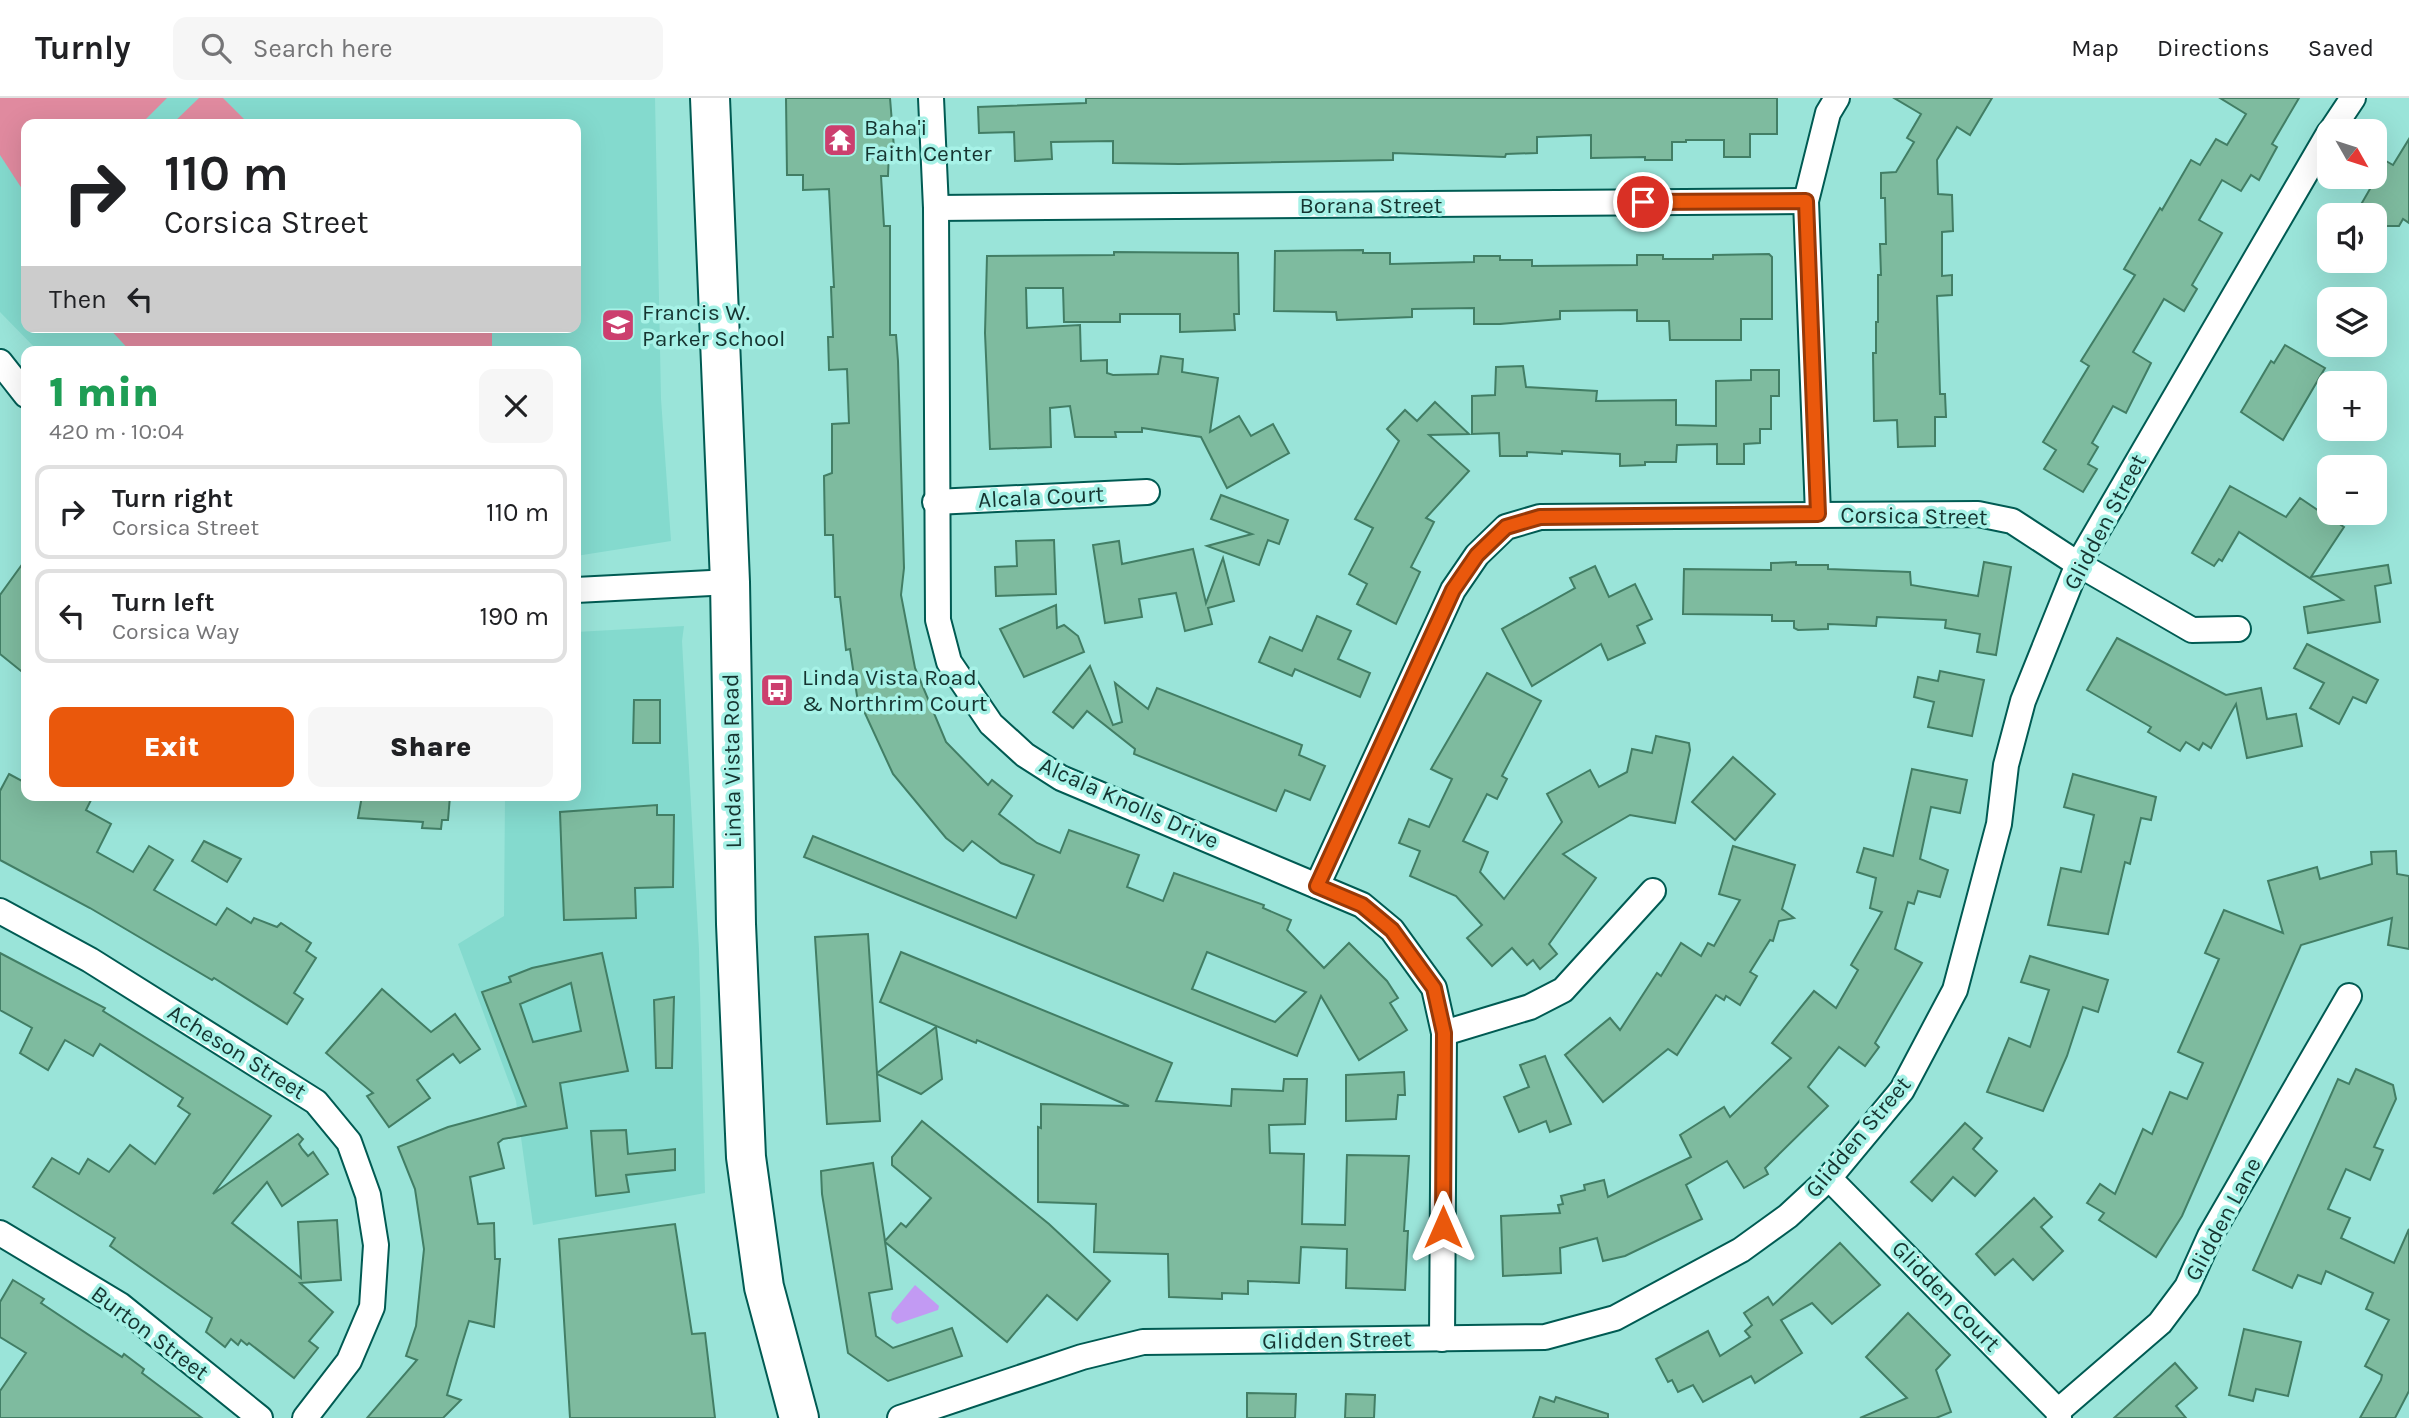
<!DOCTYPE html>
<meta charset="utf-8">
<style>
body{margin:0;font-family:Karla,sans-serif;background:#f6f6f6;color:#202124;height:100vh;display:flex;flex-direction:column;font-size:26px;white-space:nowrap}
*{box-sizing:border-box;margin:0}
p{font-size:23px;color:#757577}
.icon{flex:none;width:38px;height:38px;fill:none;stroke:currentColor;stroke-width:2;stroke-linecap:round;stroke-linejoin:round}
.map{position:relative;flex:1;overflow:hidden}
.panel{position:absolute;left:21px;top:248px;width:560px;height:455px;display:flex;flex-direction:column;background:#fff;border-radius:14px;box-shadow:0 7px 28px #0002}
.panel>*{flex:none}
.top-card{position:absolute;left:21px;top:21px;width:560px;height:214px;border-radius:14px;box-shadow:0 7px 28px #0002;background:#fff;color:#202124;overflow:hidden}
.needle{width:46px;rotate:129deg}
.controls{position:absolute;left:2317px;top:21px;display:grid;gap:14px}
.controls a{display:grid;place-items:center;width:70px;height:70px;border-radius:14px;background:#fff;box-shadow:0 7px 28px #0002;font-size:35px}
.pin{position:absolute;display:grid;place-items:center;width:60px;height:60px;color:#fff;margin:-30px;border:4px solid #fff;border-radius:50%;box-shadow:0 2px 7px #0007}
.me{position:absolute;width:77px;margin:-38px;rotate:0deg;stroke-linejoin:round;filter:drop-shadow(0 0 5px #0008)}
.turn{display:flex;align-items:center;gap:24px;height:147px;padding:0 28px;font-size:32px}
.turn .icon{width:91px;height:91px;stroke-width:2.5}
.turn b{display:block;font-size:49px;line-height:60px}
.then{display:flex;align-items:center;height:66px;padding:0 28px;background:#0003;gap:14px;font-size:26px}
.round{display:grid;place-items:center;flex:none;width:74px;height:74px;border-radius:14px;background:#f6f6f6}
.head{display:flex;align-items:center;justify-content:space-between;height:119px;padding:0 28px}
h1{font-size:42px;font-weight:800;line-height:52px;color:#1e9e55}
.cta{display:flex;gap:14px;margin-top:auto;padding:14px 28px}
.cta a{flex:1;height:80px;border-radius:14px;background:#ea580c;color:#fff;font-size:28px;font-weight:800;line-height:80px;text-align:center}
.cta a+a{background:#f6f6f6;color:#202124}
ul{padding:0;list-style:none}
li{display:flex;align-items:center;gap:21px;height:94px;margin:0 14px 10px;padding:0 14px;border:4px solid #e0e0e0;border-radius:14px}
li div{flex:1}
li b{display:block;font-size:26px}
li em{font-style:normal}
header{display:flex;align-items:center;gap:42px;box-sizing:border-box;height:98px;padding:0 35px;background:#fff;border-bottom:2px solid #e0e0e0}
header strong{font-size:33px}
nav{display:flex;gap:38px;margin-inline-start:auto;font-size:24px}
.search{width:490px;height:63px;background:#f6f6f6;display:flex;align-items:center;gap:18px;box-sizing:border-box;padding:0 24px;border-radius:14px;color:#757577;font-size:26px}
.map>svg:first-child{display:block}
</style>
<header>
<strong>Turnly</strong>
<div class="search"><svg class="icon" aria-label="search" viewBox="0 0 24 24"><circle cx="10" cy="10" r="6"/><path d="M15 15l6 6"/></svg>Search here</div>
<nav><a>Map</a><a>Directions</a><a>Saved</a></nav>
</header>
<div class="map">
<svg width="2409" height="1320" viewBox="0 0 2409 1320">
<rect width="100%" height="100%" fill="#9ae4d9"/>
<g fill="#84dace" fill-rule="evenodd">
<path d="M0,0H655L661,301L671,443L576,458V254H39L0,214ZM26,26H576V229H26Z"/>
<path d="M684,528L682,543L699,851L705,1095L533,1127L516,1003L458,846L504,818L505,698H576V534Z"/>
</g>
<g fill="#e08a9f">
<path d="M0,0H167L141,26H26V97L0,57Z"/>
<path d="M199,0H223L249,26H172Z"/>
<path d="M108,229H492V254H131Z"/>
</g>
<path fill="#c29af3" d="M915,1187L939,1208L938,1212L897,1226L891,1221L892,1215Z"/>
<g fill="#7ebb9f" stroke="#427e65" stroke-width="2" fill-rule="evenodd">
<path d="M786,0H890L894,50L889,51L888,78H881L884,128H890V237H896L898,263L904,470L901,497L915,570L946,644L988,687L992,682L1012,698L999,716L1037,745L1060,755L1069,732L1139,757L1127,789L1163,803L1174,775L1264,807L1263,810L1291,822L1287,832L1324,870L1349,845L1387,883L1398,900L1390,905L1407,932L1359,962L1321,898L1297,958L804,759L813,738L1016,820L1034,777L1001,765L972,743L963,753L946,740L893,676L857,598L850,551L846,552L840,499H835L833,437H825L824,378L832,375V326L849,325L847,271L829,272L828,239H833L831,189H834L829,91L803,92V77H787ZM1207,854L1306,894L1275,924L1192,891Z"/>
<path d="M1086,0H1777V36H1750V59H1724V42H1686V44H1672V62H1645V59L1591,60V37L1537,39V55L1506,56L1505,59L1393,55V62L1179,66L1113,65V43L1051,44L1052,61L1015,63L1014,34L979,35L978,9L1086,5Z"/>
<path d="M1894,0H1992L1970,37L1957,29L1937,62L1938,96L1952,97L1953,133L1942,134V178L1952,177V197L1937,198L1940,296H1945L1946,319H1935V348L1898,349L1897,322L1874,323L1873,255H1876V224H1878V177H1881L1880,146H1886L1885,100H1881V75L1896,74L1914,44L1907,40L1921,16Z"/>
<path d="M2220,0H2299L2272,46L2277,49L2259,82L2251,77L2241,93L2222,82L2199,122L2222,135L2192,187L2197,191L2184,213L2164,201L2133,254L2151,265L2126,315L2113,308L2092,345L2098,349L2088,366L2097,371L2083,394L2044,371L2056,352L2043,344L2089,268L2081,263L2135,177L2124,171L2160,110L2162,112L2191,62L2200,67L2216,41L2227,47L2246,16Z"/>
<path d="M2409,41V125L2403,121L2399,128H2375V117H2355L2386,63L2393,67Z"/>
<path d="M1363,152V155H1390V166L1474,164V158H1500V162H1532V168L1637,167V157H1663V161H1713V157L1769,156L1772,159V221H1741V242H1670L1669,223H1637V212L1560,213V221L1500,226H1474V210L1412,211V219L1337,222L1336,214L1274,213L1275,153Z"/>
<path d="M1114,154L1238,155L1239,216H1234L1235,232L1180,234V216H1120V224H1064L1063,190H1026L1027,230L1080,227L1081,263L1107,262V275L1113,277L1158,276L1161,258L1183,261L1182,274L1218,280L1210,334L1239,318L1251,338L1273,326L1289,355L1227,390L1201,339L1142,330V334H1115L1116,339H1075L1070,308L1050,310L1051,349L990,351L985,235L987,158L1114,157Z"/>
<path d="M2285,247L2325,270L2283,342L2241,314L2271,263L2274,265Z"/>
<path d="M1523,268L1526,289L1597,293L1596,303L1676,302V327L1716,328V283L1751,282V272H1779V298H1771V331H1760V345L1744,346V366H1717V346L1677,347L1676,364H1645V367L1620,368V356L1562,353V356L1527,354V358H1500L1499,335L1472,336V298L1495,297L1496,269Z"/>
<path d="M1435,304L1469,336L1429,337L1469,373L1426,420L1434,424L1411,469L1420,474L1396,526L1357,506L1367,486L1349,476L1373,430L1355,421L1399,343L1387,331L1405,312L1417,323Z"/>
<path d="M2230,388L2286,419L2300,400L2322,415H2349L2341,427L2344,429L2311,479L2388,467L2391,485L2375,488L2380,524L2308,535L2304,509L2343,502L2239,434L2222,463L2219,461L2214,468L2192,455Z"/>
<path d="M1221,397L1288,422L1279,446L1268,442L1259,467L1207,448L1252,436L1211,421Z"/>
<path d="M1054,442L1056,496L996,498L995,469L1017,468L1016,443Z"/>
<path d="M1119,443L1122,466L1193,451L1206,505L1223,460L1234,503L1208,510L1212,526L1185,533L1176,495L1139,501L1142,519L1105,525L1093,447Z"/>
<path d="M26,461V577L0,556V497Z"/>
<path d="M1796,464V467H1828V471L1910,474L1911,487L1978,498L1984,464L2011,469L1996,557L1977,554L1980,536L1945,530L1946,522L1877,519L1876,528L1828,526V531L1798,532L1794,530V523H1772V517L1683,516L1684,471L1771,472V465Z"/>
<path d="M1595,468L1609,499L1635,486L1652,521L1637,528L1645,545L1608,562L1601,546L1532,588L1502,531L1575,490L1570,480Z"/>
<path d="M1056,507L1057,530L1064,527L1078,538L1084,554L1024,579L1000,531Z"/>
<path d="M1317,518L1351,533L1338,561L1370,575L1360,599L1295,571L1292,578L1259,564L1270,539L1302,553Z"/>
<path d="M2117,540L2226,597L2261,590L2267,621L2296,616L2302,648L2247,660L2236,606L2211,650L2203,645L2199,652L2186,644L2180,653L2148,634L2151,629L2087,592Z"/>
<path d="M2307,546L2378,582L2366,605L2353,599L2339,626L2310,610L2324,585L2294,570Z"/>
<path d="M1090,568L1113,627L1122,624L1115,585L1148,611L1157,590L1302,647L1299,657L1325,668L1310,702L1285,692L1276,713L1134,656L1135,651L1087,613L1073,630L1053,614Z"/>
<path d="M1940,573L1984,582L1972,638L1928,629L1934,604L1914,599L1918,579L1938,583Z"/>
<path d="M1487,575L1541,603L1502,678L1507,681L1497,701L1487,696L1463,743L1488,754L1480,774L1504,801L1562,724L1547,696L1590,672L1599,689L1627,674L1632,651L1652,655L1656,638L1689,645L1690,652L1675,725L1630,717L1563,756L1596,780L1549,846L1557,856L1540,871L1533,862L1527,867L1512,850L1492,868L1467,840L1482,827L1456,798L1410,778L1420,753L1399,745L1409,721L1429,729L1452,681L1431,671Z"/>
<path d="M634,602H660V645H633Z"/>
<path d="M1733,659L1775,696L1735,742L1692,704Z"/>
<path d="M1912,671L1967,682L1960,715L1931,709L1920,761L1948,772L1940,799L1918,793L1914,806L1908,804L1895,851L1922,865L1875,945L1879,949L1865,968L1839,949L1808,989L1828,1008L1765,1070L1768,1076L1744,1090L1727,1063L1686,1087L1702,1121L1625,1158L1603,1163L1597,1140L1560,1150L1561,1175L1503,1178L1501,1118L1560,1115L1558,1107L1563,1106L1561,1098L1585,1092L1584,1087L1604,1082L1608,1099L1691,1059L1680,1037L1724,1009L1730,1019L1791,960L1772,945L1814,893L1836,910L1858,872L1851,867L1882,814L1870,810L1876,780L1857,774L1864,750L1893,758Z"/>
<path d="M9,676L26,685V698H93L86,712L111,726L97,754L133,774L149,748L173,762L154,792L216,827L227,810L251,825L254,820L277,829L281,825L311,845L306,853L316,860L294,895L303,901L287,926L214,880L212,882L90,810L0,762V693Z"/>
<path d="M2073,676L2156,699L2151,722L2141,720L2130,766L2125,764L2108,836L2048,827L2061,770L2081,774L2094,717L2064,709Z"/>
<path d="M362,698H450L448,722H442L441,731L422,730L423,724L358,720Z"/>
<path d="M657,707V717H674L673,789L635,790L636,820L564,822L560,714Z"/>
<path d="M204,743L241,761L227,784L192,763Z"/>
<path d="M1733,748L1795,767L1782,811L1794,820L1779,823L1773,843L1770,842L1750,874L1757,878L1740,907L1726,898L1724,902L1716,897L1677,957L1668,951L1603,1004L1565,957L1610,920L1620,932L1657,875L1661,878L1681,845L1701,858L1708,845L1714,848L1740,802L1719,796Z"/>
<path d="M2396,753L2397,776L2409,778V851L2388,847L2392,820L2301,847L2182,1118L2156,1159L2099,1122L2104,1115L2087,1105L2100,1086L2115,1096L2143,1031L2152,1036L2170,994L2187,1001L2203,965L2178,954L2219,861L2205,855L2224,812L2283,835L2268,783L2317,769L2320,781L2372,766L2371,754Z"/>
<path d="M868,836L877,975L936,929L942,981L921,996L877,976L880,1023L827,1026L815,839Z"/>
<path d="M901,854L1172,965L1156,1003L1231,1008L1232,991L1283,993L1284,981H1307L1305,1026L1269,1027L1270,1055L1304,1056L1302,1126L1345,1127L1347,1057L1409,1058L1404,1133H1408L1405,1192L1346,1190L1347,1151L1301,1149L1299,1185L1248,1183V1196L1222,1195V1201L1169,1199L1168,1156L1094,1154L1096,1106L1038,1104V1029L1041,1030V1006L1129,1008L977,942L976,945L880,904Z"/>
<path d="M0,855L105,910L103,913L271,1018L213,1096L298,1036L303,1041L299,1046L302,1051L308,1058L313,1054L328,1076L282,1108L267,1084L232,1125L301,1180L298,1124L337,1122L341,1182L300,1185L333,1214L309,1243L318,1250L294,1280L249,1245L247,1247L241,1242L238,1247L231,1241L225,1249L206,1234L212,1220L110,1148L115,1140L33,1089L52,1060L79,1076L88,1061L109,1074L130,1047L155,1066L190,1016L178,1008L183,1000L100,946L93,958L65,942L48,972L20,955L32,930L0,912Z"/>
<path d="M602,855L628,973L560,985L567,1030L503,1041L498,1045L504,1070L470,1079L478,1126L494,1125L495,1161H500L494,1229L469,1223L457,1262L447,1297L461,1302L443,1320H367L417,1262L406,1258L416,1228L424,1151L415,1091L398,1049L448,1029L526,1008L482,894L511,884L509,879L532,870ZM571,885L581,933L533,944L520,906Z"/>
<path d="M2030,858L2108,882L2098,914L2083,909L2067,958L2043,1013L1987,994L2009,940L2030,949L2049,892L2021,884Z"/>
<path d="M382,891L431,934L455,916L480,951L460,965L453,956L417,982L430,1000L389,1029L367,998L373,995L326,955Z"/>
<path d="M674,899L672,970H656L654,902Z"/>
<path d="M1545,958L1571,1026L1550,1034L1546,1023L1519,1034L1504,999L1529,989L1520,967Z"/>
<path d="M2356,971L2393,987L2396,1001L2374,1049L2383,1052L2370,1082L2346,1071L2328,1111L2350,1120L2341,1140L2394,1165L2409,1131V1293L2395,1320H2360L2381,1282L2382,1277L2365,1268L2389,1222L2366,1211L2373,1195L2326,1173L2321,1186L2298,1177L2292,1190L2253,1172L2338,981L2349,986Z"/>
<path d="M1404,974L1405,997H1398L1396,1021L1346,1023V977Z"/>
<path d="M922,1023L1049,1126L1110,1183L1077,1222L1047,1197L1007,1244L885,1144L892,1191L869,1195L876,1238L893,1250L952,1230L962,1258L888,1283L848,1255L822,1096L821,1073L873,1065L885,1143L901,1125L906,1129L931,1100L892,1067V1059Z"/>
<path d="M1965,1025L1982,1040L1973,1051L1997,1073L1975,1098L1953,1079L1932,1103L1911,1084Z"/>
<path d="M626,1032L628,1056L675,1051V1072L626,1077L629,1094L596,1098L591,1033Z"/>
<path d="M2034,1100L2052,1119L2041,1129L2063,1153L2033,1182L2013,1161L1995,1177L1976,1156Z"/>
<path d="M675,1126L692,1236L705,1235L715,1320H570L559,1141Z"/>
<path d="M1840,1145L1880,1187L1832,1226L1812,1205L1781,1222L1802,1255L1755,1285L1751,1278L1703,1304L1693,1287L1678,1294L1672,1282L1668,1284L1656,1261L1708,1233L1720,1258L1750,1239L1745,1233L1752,1227L1744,1215L1768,1199L1773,1207Z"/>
<path d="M13,1182L44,1201L41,1205L122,1259L124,1256L144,1271L142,1275L202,1320H0V1293L26,1255L0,1239V1204Z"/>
<path d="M1908,1215L1950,1257L1936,1272L1951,1314L1936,1320H1860L1907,1300L1866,1259Z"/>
<path d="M2244,1231L2301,1244L2288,1298L2256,1291L2253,1303L2229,1297Z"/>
<path d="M2175,1265L2197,1290L2176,1308L2186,1320H2114Z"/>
<path d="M1247,1295L1296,1296L1295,1320H1247Z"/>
<path d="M1346,1296L1375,1297L1374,1320H1345Z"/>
<path d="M1540,1299L1554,1304L1556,1299L1608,1316V1320H1533Z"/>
</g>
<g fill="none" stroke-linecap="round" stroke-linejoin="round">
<g stroke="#005b53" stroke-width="28">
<g id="minor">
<path d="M931,0L936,110L938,522L949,564L991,626L1025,657L1061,680L1362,807L1392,832L1434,890L1444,935L1442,1241"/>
<path d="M2331,33L2353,0"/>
<path d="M936,110L1806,103"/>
<path d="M0,264L26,297"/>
<path d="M935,404L1147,394"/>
<path d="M1818,416L1806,103L1828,15L1837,0"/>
<path d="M576,492L730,484"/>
<path d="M1317,788L1453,492L1477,457L1506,429L1540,419L1978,416L2012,423L2078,466L2192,532L2238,531"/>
<path d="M0,813L90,862L316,1004L349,1044L368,1097L376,1147L372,1209L349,1263L305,1320"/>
<path d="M1444,935L1530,909L1563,892L1653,793"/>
<path d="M1829,1080L2058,1313L2059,1320"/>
<path d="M0,1135L120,1207L260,1320"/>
<path d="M2058,1313L2160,1225L2187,1189L2210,1138L2349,898"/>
<path d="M900,1320L1082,1259L1143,1244L1545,1239L1615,1220L1741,1152L1788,1118L1829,1080L1902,992L1955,892L1999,726L2006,667L2023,603L2078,466L2329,35"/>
</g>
</g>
<g stroke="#005b53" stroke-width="42">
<path id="primary" d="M710,0L730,484L736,826L746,1059L764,1189L799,1320"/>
</g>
<use href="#minor" stroke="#fff" stroke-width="24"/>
<use href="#primary" stroke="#fff" stroke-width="38"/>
</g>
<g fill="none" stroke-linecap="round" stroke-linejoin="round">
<g stroke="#983908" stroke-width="18">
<path id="route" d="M1443,1129L1444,935L1434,890L1392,832L1362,807L1317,788L1453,492L1477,457L1506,429L1540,419L1818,416L1806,103L1643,104"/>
</g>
<use href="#route" stroke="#ea580c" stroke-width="12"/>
</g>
<defs>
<g id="temple-square" transform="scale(1.75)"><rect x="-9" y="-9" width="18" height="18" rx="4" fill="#cc3f6e" stroke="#a7f2e7"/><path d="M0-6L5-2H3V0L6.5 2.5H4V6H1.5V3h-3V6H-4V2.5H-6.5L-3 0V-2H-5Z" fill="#fff"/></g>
<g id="school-square" transform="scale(1.75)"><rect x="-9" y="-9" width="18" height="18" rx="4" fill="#cc3f6e" stroke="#a7f2e7"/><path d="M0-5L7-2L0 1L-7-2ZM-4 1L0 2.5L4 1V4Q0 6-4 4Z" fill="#fff"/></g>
<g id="bus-square" transform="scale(1.75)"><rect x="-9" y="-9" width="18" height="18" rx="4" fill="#cc3f6e" stroke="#a7f2e7"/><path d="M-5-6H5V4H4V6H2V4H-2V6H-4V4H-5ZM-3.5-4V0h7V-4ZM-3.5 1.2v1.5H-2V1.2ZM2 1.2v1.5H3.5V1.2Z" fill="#fff"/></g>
</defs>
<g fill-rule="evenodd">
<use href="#temple-square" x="840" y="42"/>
<use href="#school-square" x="618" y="227"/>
<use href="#bus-square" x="777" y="592"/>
</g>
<g text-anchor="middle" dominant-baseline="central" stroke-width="7" stroke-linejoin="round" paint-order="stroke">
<g font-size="23" fill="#153430" stroke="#a7f2e7" text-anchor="start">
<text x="864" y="29">Baha'i<tspan x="864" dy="26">Faith Center</tspan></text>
<text x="642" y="214">Francis W.<tspan x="642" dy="26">Parker School</tspan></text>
<text x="802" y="579">Linda Vista Road<tspan x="802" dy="26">&amp; Northrim Court</tspan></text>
</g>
<g font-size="23" fill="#153430" stroke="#a7f2e7">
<text x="1371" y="107">Borana Street</text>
<text transform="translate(1041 399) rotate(-3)">Alcala Court</text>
<text transform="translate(1914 418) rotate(1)">Corsica Street</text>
<text transform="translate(2105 424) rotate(-62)">Glidden Street</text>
<text transform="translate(732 663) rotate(-91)">Linda Vista Road</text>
<text transform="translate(1129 705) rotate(24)">Alcala Knolls Drive</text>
<text transform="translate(237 954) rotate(32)">Acheson Street</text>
<text transform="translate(1858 1039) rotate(-50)">Glidden Street</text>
<text transform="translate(2223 1121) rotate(-62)">Glidden Lane</text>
<text transform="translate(1946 1198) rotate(46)">Glidden Court</text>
<text transform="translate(150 1235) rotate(37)">Burton Street</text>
<text transform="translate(1337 1242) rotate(-1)">Glidden Street</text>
</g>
</g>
</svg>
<div class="controls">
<a><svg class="needle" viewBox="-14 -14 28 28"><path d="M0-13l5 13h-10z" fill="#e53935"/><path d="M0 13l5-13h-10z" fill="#757577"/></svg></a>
<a><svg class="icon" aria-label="sound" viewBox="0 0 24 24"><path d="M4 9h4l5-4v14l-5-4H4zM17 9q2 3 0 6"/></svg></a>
<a><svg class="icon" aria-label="layers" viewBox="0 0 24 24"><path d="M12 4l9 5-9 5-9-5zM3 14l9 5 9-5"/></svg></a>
<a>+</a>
<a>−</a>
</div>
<div class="pin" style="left:1643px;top:104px;background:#d93025"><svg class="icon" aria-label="arrive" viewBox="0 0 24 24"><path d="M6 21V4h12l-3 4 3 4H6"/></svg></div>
<svg class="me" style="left:1443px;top:1129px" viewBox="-20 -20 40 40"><path d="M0-17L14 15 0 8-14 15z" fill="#ea580c" stroke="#fff" stroke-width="4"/></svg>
<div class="top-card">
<div class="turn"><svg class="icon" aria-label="right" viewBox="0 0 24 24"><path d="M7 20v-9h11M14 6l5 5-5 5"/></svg><div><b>110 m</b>Corsica Street</div></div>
<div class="then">Then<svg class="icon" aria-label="left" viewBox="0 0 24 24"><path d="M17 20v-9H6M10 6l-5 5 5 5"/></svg></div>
</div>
<section class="panel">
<div class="head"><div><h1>1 min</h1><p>420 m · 10:04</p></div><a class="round"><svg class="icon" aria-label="close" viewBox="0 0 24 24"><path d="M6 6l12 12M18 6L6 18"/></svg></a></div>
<ul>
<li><svg class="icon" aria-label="right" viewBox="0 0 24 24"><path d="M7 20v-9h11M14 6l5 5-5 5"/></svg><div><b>Turn right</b><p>Corsica Street</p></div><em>110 m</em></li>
<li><svg class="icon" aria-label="left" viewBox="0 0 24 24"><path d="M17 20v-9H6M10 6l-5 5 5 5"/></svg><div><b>Turn left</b><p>Corsica Way</p></div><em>190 m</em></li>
</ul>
<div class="cta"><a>Exit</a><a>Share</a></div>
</section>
</div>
